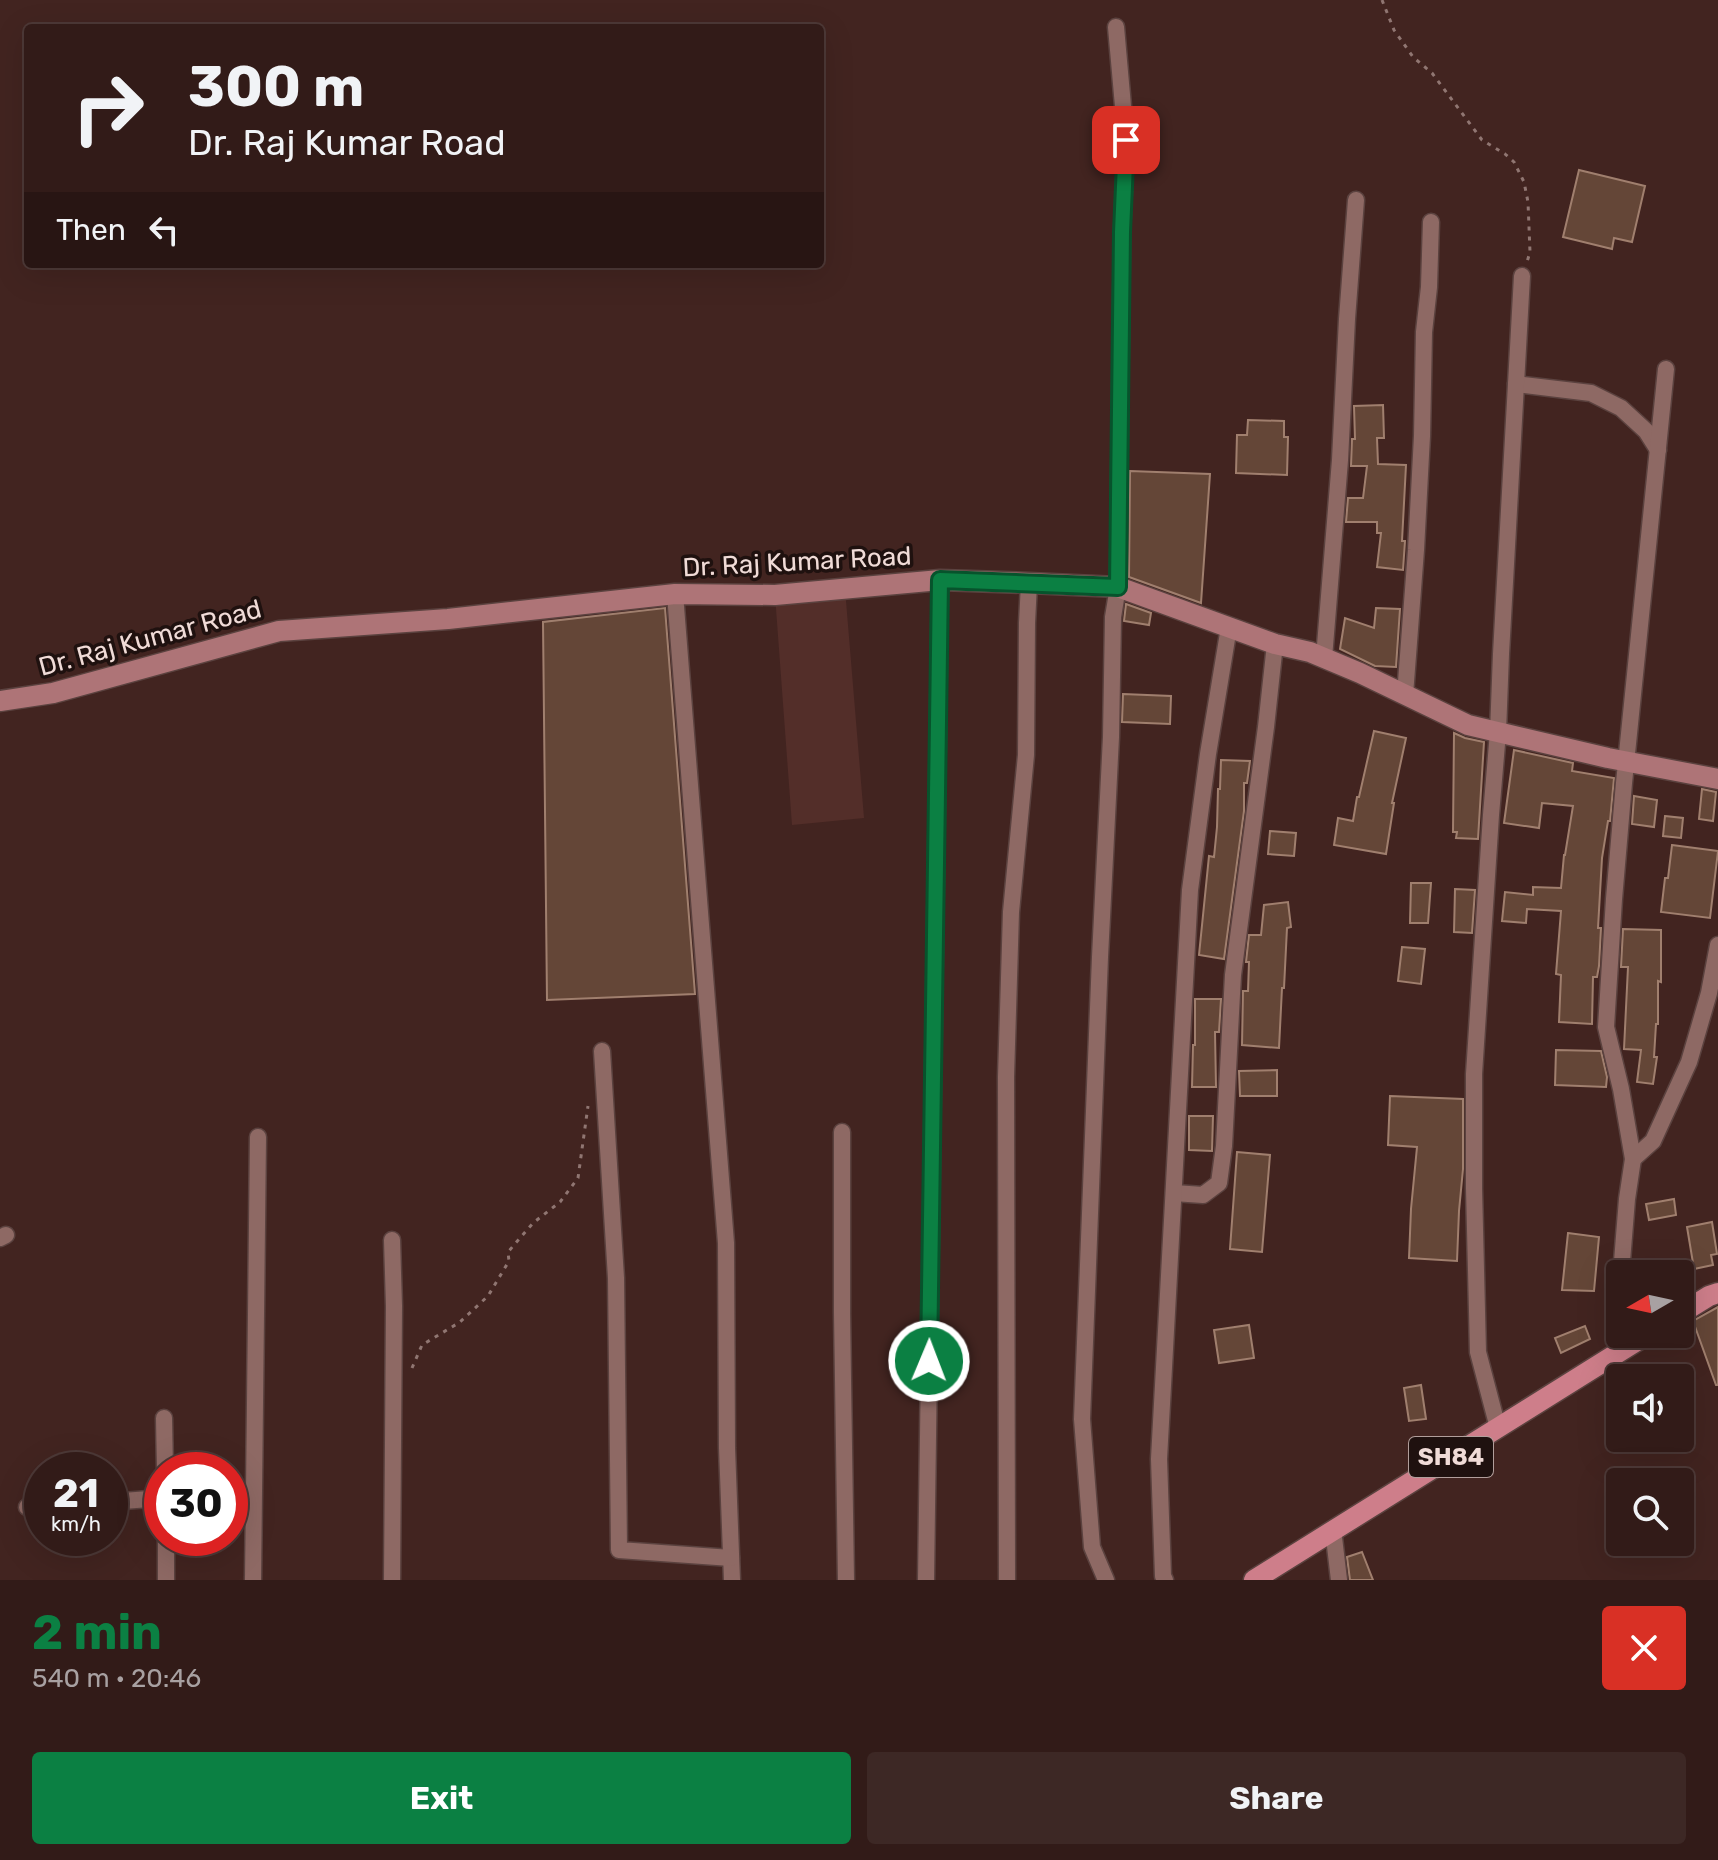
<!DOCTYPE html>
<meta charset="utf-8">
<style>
body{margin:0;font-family:Rubik,sans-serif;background:#3d2825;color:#f1f3f6;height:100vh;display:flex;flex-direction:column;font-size:30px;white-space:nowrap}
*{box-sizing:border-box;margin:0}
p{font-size:26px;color:#a8a1a2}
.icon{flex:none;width:44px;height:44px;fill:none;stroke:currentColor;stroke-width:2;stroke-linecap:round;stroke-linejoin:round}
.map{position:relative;height:1580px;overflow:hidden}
.sheet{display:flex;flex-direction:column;background:#321b18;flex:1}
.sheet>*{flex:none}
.hud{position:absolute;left:24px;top:24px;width:800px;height:244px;border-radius:8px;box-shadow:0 8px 32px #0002,0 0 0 2px #4d3937;background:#321b18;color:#f1f3f6;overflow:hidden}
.needle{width:52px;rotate:261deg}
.tools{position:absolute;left:1606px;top:1260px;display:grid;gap:16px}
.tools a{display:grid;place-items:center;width:88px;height:88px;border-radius:8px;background:#321b18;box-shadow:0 8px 32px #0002,0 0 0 2px #4d3937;font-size:40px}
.speed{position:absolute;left:24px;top:1452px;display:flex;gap:16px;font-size:40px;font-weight:700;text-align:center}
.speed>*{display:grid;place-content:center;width:104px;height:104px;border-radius:50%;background:#321b18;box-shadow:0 8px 32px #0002,0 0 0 2px #4d3937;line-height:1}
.speed small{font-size:20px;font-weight:400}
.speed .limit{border:12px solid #d22;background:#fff;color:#111}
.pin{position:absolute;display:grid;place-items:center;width:68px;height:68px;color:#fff;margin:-34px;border-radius:16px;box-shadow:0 4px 12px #0006}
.me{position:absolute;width:88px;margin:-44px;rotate:1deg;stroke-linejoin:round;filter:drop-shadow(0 0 6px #0008)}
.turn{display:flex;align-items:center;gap:28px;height:168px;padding:0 32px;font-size:36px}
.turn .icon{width:104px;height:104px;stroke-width:2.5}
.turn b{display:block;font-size:56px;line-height:68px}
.then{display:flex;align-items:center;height:76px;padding:0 32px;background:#0003;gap:16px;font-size:30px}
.round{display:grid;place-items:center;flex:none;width:84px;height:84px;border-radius:8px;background:#3d2825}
.head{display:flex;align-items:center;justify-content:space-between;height:136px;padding:0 32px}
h1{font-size:48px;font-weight:700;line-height:60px;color:#0b8043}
.button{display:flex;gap:16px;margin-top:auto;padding:16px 32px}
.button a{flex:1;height:92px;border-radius:8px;background:#0b8043;color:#fff;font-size:32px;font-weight:700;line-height:92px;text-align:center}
.button a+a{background:#3d2825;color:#f1f3f6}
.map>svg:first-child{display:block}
</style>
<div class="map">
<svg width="1718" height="1580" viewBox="0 0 1718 1580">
<rect width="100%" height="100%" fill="#422420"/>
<path fill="#532e29" d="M845,589L864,818L792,825L775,595Z"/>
<g fill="#644637" stroke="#a07f6e" stroke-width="2">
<path d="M1579,170L1645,186L1632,242L1614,238L1612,249L1563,237Z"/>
<path d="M1383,405L1384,438H1377L1378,464L1406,465L1402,541H1405L1403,570L1377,567L1381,533H1377V522H1346L1348,498H1363L1367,466H1351L1352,439H1355L1354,406Z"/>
<path d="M1248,420L1284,421V437H1288L1287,475L1236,473L1237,435H1247Z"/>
<path d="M1130,471L1210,474L1201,603L1129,577Z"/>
<path d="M1126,604L1151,613L1149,625L1124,621Z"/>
<path d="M665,608L695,994L547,1000L543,622Z"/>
<path d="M1376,608L1400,609L1396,667L1375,666L1340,649L1345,618L1374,628Z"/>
<path d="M1123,694L1171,696L1170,724L1122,722Z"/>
<path d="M1374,731L1406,738L1392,803H1394L1386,854L1334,845L1338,818L1353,821L1357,797H1359Z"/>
<path d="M1454,733L1465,738L1484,742L1478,839L1456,838L1457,832H1453Z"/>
<path d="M1514,750L1573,763L1572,771L1614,778L1610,821H1608L1602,858L1598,928H1601L1599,966L1597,977H1593L1592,1024L1559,1022L1561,975L1556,974L1561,911L1527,909L1526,923L1502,921L1505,892L1533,895V887L1561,888L1564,855H1565L1573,806L1542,803L1539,828L1504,823Z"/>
<path d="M1221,760L1250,761L1247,783H1244V811L1224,959L1199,955L1209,856L1214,857L1217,827L1218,789H1220Z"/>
<path d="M1702,789L1716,792L1713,821L1699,819Z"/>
<path d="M1634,796L1657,800L1654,827L1632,824Z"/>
<path d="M1665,816L1683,818L1681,838L1663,836Z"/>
<path d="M1270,831L1296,833L1294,856L1268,854Z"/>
<path d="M1672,845L1718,851L1710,918L1661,912L1665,878H1668Z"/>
<path d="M1411,883H1431L1428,923H1410Z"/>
<path d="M1455,889L1475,890L1472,933L1454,932Z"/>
<path d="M1288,902L1291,927L1287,928L1284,988H1282L1279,1048L1242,1045L1243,991H1248L1249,962H1246L1249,935H1261L1264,905Z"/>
<path d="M1623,929L1661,930V982L1658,981V1024H1656L1654,1057H1657L1653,1084L1637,1082L1641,1050L1624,1049L1628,967H1621Z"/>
<path d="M1402,947L1425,949L1421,984L1398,981Z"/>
<path d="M1195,999H1221L1219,1032H1215L1216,1087H1192L1193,1045H1195Z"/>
<path d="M1556,1050L1601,1051L1607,1077L1606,1087L1555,1085Z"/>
<path d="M1277,1070V1096H1240L1239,1071Z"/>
<path d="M1390,1096L1463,1099V1169L1459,1211L1457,1261L1409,1258L1411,1209L1417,1147L1388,1145Z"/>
<path d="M1189,1116H1213L1212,1151L1189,1150Z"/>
<path d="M1237,1152L1270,1155L1262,1252L1230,1249Z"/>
<path d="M1674,1199L1676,1215L1649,1220L1646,1204Z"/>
<path d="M1712,1222L1717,1254L1711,1255L1713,1265L1694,1269L1687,1227Z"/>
<path d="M1568,1233L1599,1237L1594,1291L1562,1290Z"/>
<path d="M1718,1307V1385H1716L1693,1321Z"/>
<path d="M1249,1325L1254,1358L1219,1363L1214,1330Z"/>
<path d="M1585,1326L1590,1339L1561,1353L1555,1338Z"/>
<path d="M1421,1385L1426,1419L1409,1421L1404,1388Z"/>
<path d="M1362,1552L1373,1580H1350L1347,1557Z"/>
</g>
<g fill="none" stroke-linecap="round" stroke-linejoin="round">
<g stroke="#5b423f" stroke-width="19">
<g id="street">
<path d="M1516,384L1591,393L1621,408L1646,431L1658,450"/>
<path d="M675,594L726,1243L727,1448L732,1580"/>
<path d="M1324,658L1340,460L1347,319L1356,200"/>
<path d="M1405,695L1416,550L1422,436L1424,332L1429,287L1431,222"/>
<path d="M602,1051L616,1278L619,1550L731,1558"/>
<path d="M842,1132V1313L846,1580"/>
<path d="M1633,1159L1653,1141L1689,1062L1709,993L1718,945"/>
<path d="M1174,1193L1203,1195L1219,1183L1224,1146L1233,975L1266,727L1275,644"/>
<path d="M0,1238L6,1235"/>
<path d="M1621,1274L1627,1199L1633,1159L1621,1089L1606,1027L1614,899L1624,783L1666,369"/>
<path d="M1620,1283L1618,1311L1620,1316"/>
<path d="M164,1418L165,1470"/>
<path d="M1498,1428L1478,1352L1474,1188V1074L1491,815L1498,732L1501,654L1522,276"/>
<path d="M110,1502L162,1498"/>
<path d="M27,1507L42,1506"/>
<path d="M1333,1529L1339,1580"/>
<path d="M166,1538V1580"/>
<path d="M253,1580L258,1137"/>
<path d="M392,1580L394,1306L392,1240"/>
<path d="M926,1580L940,580"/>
<path d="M1007,1580L1006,1077L1011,912L1026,755L1027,623L1029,583"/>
<path d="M1106,1580L1092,1547L1082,1419L1100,957L1111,737L1113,617L1118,587L1122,232L1126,140L1116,27"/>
<path d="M1165,1580L1163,1576L1159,1459L1190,890L1208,754L1229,627"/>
</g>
</g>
<g stroke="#5b423f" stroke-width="23">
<path id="secondary" d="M0,701L53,693L279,631L448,619L675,594L775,595L940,580L1029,583L1118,587L1275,644L1310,652L1360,673L1468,725L1608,758L1718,779"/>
</g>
<g stroke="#5b423f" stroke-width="23">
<g id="primary">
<path d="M1680,1314L1709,1296L1718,1293"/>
<path d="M1254,1580L1648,1334"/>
</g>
</g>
<g stroke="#907672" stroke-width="3" stroke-dasharray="4 6" stroke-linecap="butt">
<path d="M1382,0L1394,30L1413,57L1432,73L1482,140L1505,154L1514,162L1524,182L1528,202L1530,252L1527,262"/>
<path d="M412,1368L422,1345L460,1322L488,1296L509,1261L508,1252L533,1223L560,1202L578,1178L588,1106"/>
</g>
<use href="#street" stroke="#8e6964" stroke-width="16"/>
<use href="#secondary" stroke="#ae7477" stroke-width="20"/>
<use href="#primary" stroke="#ce7e8a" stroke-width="20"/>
</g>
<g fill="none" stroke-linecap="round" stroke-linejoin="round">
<g stroke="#07532c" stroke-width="20">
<path id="route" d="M929,1361L940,580L1118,587L1122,232L1126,140"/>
</g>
<use href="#route" stroke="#0b8043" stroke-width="14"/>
</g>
<g text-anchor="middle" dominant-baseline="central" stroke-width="7" stroke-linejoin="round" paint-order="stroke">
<rect fill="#1f110f" stroke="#b19e9b" stroke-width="2" x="1409" y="1437" width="84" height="40" rx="6"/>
<g font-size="24" font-weight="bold" fill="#f0dbd7">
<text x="1451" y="1457">SH84</text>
</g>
<g font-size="26" fill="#f0dbd7" stroke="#1f110f">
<text transform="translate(797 562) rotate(-3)">Dr. Raj Kumar Road</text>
<text transform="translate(150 638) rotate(-15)">Dr. Raj Kumar Road</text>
</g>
</g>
</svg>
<div class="tools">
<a><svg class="needle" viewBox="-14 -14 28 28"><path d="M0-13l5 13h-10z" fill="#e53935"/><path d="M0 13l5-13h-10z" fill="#a8a1a2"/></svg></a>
<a><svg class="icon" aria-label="sound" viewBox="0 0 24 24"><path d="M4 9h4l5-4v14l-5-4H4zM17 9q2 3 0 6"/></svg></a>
<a><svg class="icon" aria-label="search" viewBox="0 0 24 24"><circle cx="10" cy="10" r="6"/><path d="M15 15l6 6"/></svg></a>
</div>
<div class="speed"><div>21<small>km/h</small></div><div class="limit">30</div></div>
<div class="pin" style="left:1126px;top:140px;background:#d93025"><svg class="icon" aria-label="arrive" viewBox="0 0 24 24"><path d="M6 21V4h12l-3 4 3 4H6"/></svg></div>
<svg class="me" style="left:929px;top:1361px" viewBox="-20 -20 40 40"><circle r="17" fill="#0b8043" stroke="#fff" stroke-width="3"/><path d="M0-11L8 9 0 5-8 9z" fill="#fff"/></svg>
<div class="hud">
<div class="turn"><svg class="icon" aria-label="right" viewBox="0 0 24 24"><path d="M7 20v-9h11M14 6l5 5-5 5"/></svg><div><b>300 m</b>Dr. Raj Kumar Road</div></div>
<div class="then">Then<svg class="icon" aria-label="left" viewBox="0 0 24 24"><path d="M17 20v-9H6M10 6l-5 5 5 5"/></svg></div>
</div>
</div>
<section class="sheet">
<div class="head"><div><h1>2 min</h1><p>540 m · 20:46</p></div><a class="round" style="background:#d93025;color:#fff"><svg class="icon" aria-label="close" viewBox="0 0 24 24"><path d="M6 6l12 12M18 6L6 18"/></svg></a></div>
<div class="button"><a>Exit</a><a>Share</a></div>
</section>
